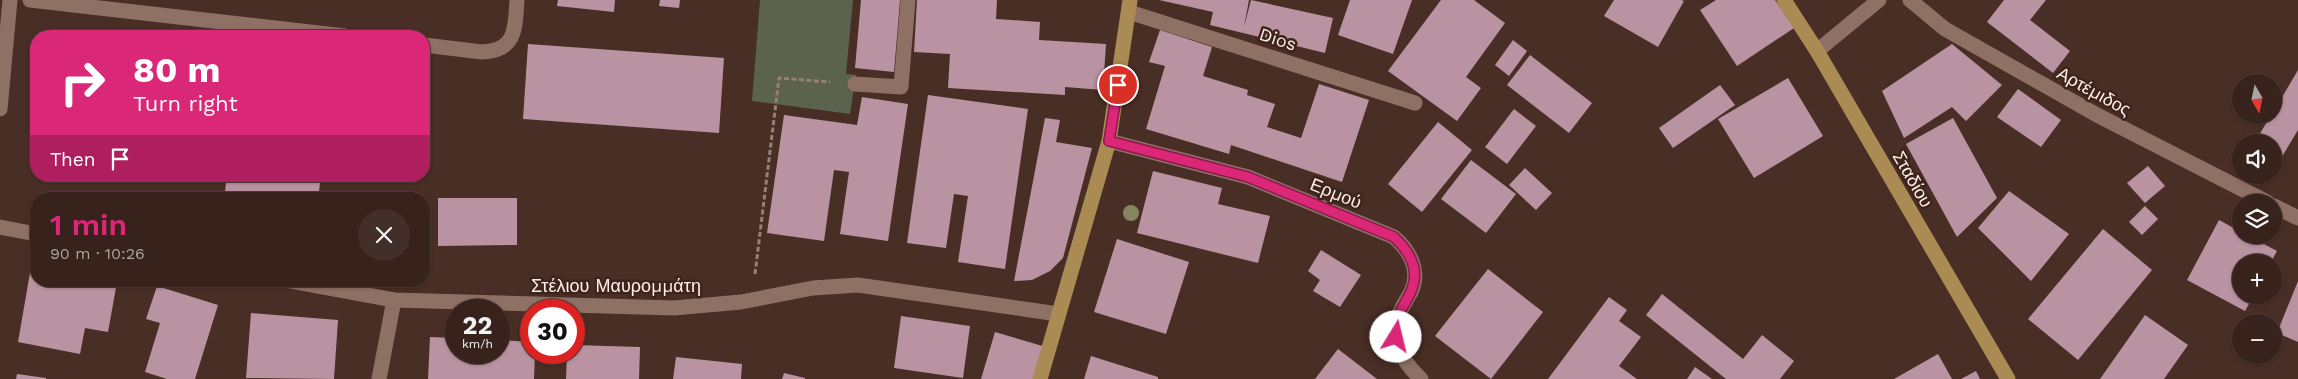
<!DOCTYPE html>
<meta charset="utf-8">
<style>
body{margin:0;font-family:"Work Sans",sans-serif;background:#422f29;color:#f1f3f6;height:100vh;display:flex;flex-direction:column;font-size:19px;white-space:nowrap}
*{box-sizing:border-box;margin:0}
p{font-size:16px;color:#aaa4a3}
.icon{flex:none;width:28px;height:28px;fill:none;stroke:currentColor;stroke-width:2;stroke-linecap:round;stroke-linejoin:round}
.map{position:relative;flex:1;overflow:hidden}
.sheet{position:absolute;left:30px;top:192px;width:400px;height:95px;display:flex;flex-direction:column;background:#37221c;border-radius:20px;box-shadow:0 1px 4px #0004,0 0 0 1px #513f3b}
.sheet>*{flex:none}
.top-card{position:absolute;left:30px;top:30px;width:400px;height:152px;border-radius:20px;box-shadow:0 1px 4px #0004,0 0 0 1px #513f3b;background:#db2777;color:#fff;overflow:hidden}
.needle{width:32px;rotate:171deg}
.tools{position:absolute;left:2232px;top:74px;display:grid;gap:10px}
.tools a{display:grid;place-items:center;width:50px;height:50px;border-radius:50%;background:#37221c;box-shadow:0 1px 4px #0004,0 0 0 1px #513f3b;font-size:25px}
.speed{position:absolute;left:445px;top:299px;display:flex;gap:10px;font-size:25px;font-weight:700;text-align:center}
.speed>*{display:grid;place-content:center;width:65px;height:65px;border-radius:50%;background:#37221c;box-shadow:0 1px 4px #0004,0 0 0 1px #513f3b;line-height:1}
.speed small{font-size:12px;font-weight:400}
.speed .limit{border:8px solid #d22;background:#fff;color:#111}
.pin{position:absolute;display:grid;place-items:center;width:42px;height:42px;color:#fff;margin:-21px;border:2px solid #fff;border-radius:50%;box-shadow:0 1px 5px #0007}
.me{position:absolute;width:55px;margin:-28px;rotate:9deg;stroke-linejoin:round;filter:drop-shadow(0 0 4px #0008)}
.turn{display:flex;align-items:center;gap:18px;height:105px;padding:0 20px;font-size:22px}
.turn .icon{width:65px;height:65px;stroke-width:2.5}
.turn b{display:block;font-size:35px;line-height:42px}
.then{display:flex;align-items:center;height:48px;padding:0 20px;background:#0003;gap:10px;font-size:19px}
.round{display:grid;place-items:center;flex:none;width:52px;height:52px;border-radius:26px;background:#422f29}
.headline{display:flex;align-items:center;justify-content:space-between;height:85px;padding:0 20px}
h1{font-size:30px;font-weight:600;line-height:38px;color:#db2777}
.map>svg:first-child{display:block}
</style>
<div class="map">
<svg width="2298" height="379" viewBox="0 0 2298 379">
<rect width="100%" height="100%" fill="#492e25"/>
<path fill="#5b624d" d="M760,0H853L846,74L856,75L850,114L752,101Z"/>
<g fill="#ba93a2">
<path d="M558,0H615L614,12L557,6Z"/>
<path d="M660,0H680L679,8L659,6Z"/>
<path d="M861,0H900L894,72L855,68Z"/>
<path d="M917,0H997L996,19L1040,22L1039,40L1106,44L1103,90L1065,87V95L948,88L950,54L914,52Z"/>
<path d="M1159,0H1249L1244,27L1251,0L1333,18L1325,53L1210,25L1213,12Z"/>
<path d="M1350,0H1412L1393,54L1338,35Z"/>
<path d="M1441,0H1474L1505,23L1466,77L1481,88L1457,121L1388,71Z"/>
<path d="M1614,0H1681L1684,1L1658,47L1604,16Z"/>
<path d="M1716,0H1775L1794,28L1737,66L1700,10Z"/>
<path d="M2004,0H2046L2030,20L2070,51L2053,73L1987,22Z"/>
<path d="M1160,30L1212,47L1203,76L1248,90L1247,95L1275,104L1267,127L1301,138L1319,84L1369,100L1342,182L1231,145L1229,154L1146,129L1165,66L1149,62Z"/>
<path d="M75,33L95,35V36H75Z"/>
<path d="M1513,40L1527,51L1509,76L1495,65Z"/>
<path d="M528,44L724,58L719,133L523,119Z"/>
<path d="M1952,44L2002,85L1966,121L1952,107L1904,138L1882,91Z"/>
<path d="M1530,55L1592,103L1569,133L1507,85Z"/>
<path d="M2298,70V130L2280,160L2274,156V142H2255L2271,115H2274V111Z"/>
<path d="M1788,78L1823,136L1754,178L1718,119Z"/>
<path d="M1720,85L1735,105L1673,148L1659,128Z"/>
<path d="M2018,89L2061,120L2041,147L1997,117Z"/>
<path d="M928,95L1028,109L1005,269L958,262L968,196L954,194L946,248L907,243Z"/>
<path d="M862,97L908,104L888,241L840,234L849,172L834,170L824,241L767,233L784,115L857,125Z"/>
<path d="M1514,109L1536,126L1507,164L1485,147Z"/>
<path d="M1045,118L1060,120L1056,142L1092,148L1063,258L1050,271L1032,280L1014,281Z"/>
<path d="M1953,118L1997,198L1957,237L1906,144Z"/>
<path d="M1438,122L1472,150L1422,212L1388,184Z"/>
<path d="M1471,160L1516,194L1486,233L1441,199Z"/>
<path d="M2148,166L2165,186L2145,203L2127,183Z"/>
<path d="M1525,168L1552,193L1536,210L1509,185Z"/>
<path d="M1153,171L1222,188L1218,204L1270,216L1258,263L1137,233Z"/>
<path d="M227,176H321L318,199H224Z"/>
<path d="M2009,191L2069,234L2031,281L1978,228Z"/>
<path d="M438,198H517V245L438,246Z"/>
<path d="M2145,206L2158,219L2142,235L2129,222Z"/>
<path d="M2219,220L2241,232V235H2247L2277,251L2271,262H2241V295H2254L2245,311L2187,280Z"/>
<path d="M2103,229L2152,270L2078,360L2028,319Z"/>
<path d="M1117,239L1189,262L1166,334L1094,312Z"/>
<path d="M1321,250L1361,275L1340,307L1313,291L1320,280L1308,271Z"/>
<path d="M31,267L36,268V281L117,282L108,332L85,328L80,354L18,342Z"/>
<path d="M1488,269L1543,312L1491,379L1435,336Z"/>
<path d="M2298,281V342L2277,333Z"/>
<path d="M157,286L218,305L195,379H167L145,372L160,323L146,319Z"/>
<path d="M1662,294L1743,359L1762,335L1794,361L1780,379H1726L1646,315Z"/>
<path d="M1609,297L1627,310L1619,321L1641,337L1619,366L1637,379H1548Z"/>
<path d="M251,313L338,320L334,379L246,378Z"/>
<path d="M2145,315L2188,345L2164,379H2100Z"/>
<path d="M901,316L970,326L963,378L894,368Z"/>
<path d="M995,332L1046,347L1037,379H981Z"/>
<path d="M430,337L456,338V352H499V340L531,342V352H535L534,379H428Z"/>
<path d="M574,345L640,347L639,379H566L567,352H574Z"/>
<path d="M1338,349L1377,379H1315Z"/>
<path d="M1938,354L1952,379H1894Z"/>
<path d="M1091,356L1158,377V379H1084Z"/>
<path d="M676,357L742,364L741,379H673Z"/>
<path d="M1695,367L1712,379H1687Z"/>
<path d="M1976,371L1980,379H1961Z"/>
<path d="M784,373L805,378V379H782Z"/>
<path d="M17,374L46,378V379H16Z"/>
</g>
<g fill="none" stroke-linecap="round" stroke-linejoin="round">
<path stroke="#968078" stroke-width="3" stroke-dasharray="5 2.5" stroke-linecap="butt" d="M755,274L779,78L830,82"/>
<g stroke="#8f7065" stroke-width="15">
<path d="M30,0L345,36"/>
<path d="M1910,0L1945,29L2097,115L2267,202"/>
<path d="M1129,12L1415,103"/>
<path d="M424,45L482,52C517,51 515,27 517,0"/>
<path d="M1817,51L1879,0"/>
<path d="M855,84L901,87L908,0"/>
<path d="M0,109L10,0"/>
<path d="M1109,141L1248,177L1394,237C1410,251 1421,271 1411,292C1406,301 1399,311 1397,320C1392,344 1405,364 1421,379"/>
<path d="M2274,206L2298,218"/>
<path d="M0,227L36,234"/>
<path d="M291,281L394,300L674,308L741,302L813,288L858,285L1058,314"/>
<path d="M379,379L394,300"/>
</g>
<g stroke="#ab8b54" stroke-width="15">
<path d="M1784,0L1817,51L2008,379"/>
<path d="M1040,379L1109,141L1130,0"/>
</g>
</g>
<circle fill="#878560" cx="1131" cy="213" r="8"/>
<g fill="none" stroke-linecap="round" stroke-linejoin="round">
<g stroke="#8e194d" stroke-width="12">
<path id="route" d="M1118,85L1109,141L1248,177L1394,237C1409,251 1420,268 1412,289C1408,300 1399,310 1397,321C1396,326 1397,332 1396,337"/>
</g>
<use href="#route" stroke="#db2777" stroke-width="9"/>
</g>
<g text-anchor="middle" dominant-baseline="central" stroke-width="5" stroke-linejoin="round" paint-order="stroke">
<g font-size="18" fill="#feefea" stroke="#3e241b">
<text transform="translate(1278 39) rotate(18)">Dios</text>
<text transform="translate(2094 91) rotate(29)">Αρτέμιδος</text>
<text transform="translate(1913 179) rotate(60)">Σταδίου</text>
<text transform="translate(1336 193) rotate(22)">Ερμού</text>
<text x="616" y="285">Στέλιου Μαυρομμάτη</text>
</g>
</g>
</svg>
<div class="tools">
<a><svg class="needle" viewBox="-14 -14 28 28"><path d="M0-13l5 13h-10z" fill="#e53935"/><path d="M0 13l5-13h-10z" fill="#aaa4a3"/></svg></a>
<a><svg class="icon" aria-label="sound" viewBox="0 0 24 24"><path d="M4 9h4l5-4v14l-5-4H4zM17 9q2 3 0 6"/></svg></a>
<a><svg class="icon" aria-label="layers" viewBox="0 0 24 24"><path d="M12 4l9 5-9 5-9-5zM3 14l9 5 9-5"/></svg></a>
<a>+</a>
<a>−</a>
</div>
<div class="speed"><div>22<small>km/h</small></div><div class="limit">30</div></div>
<div class="pin" style="left:1118px;top:85px;background:#d93025"><svg class="icon" aria-label="arrive" viewBox="0 0 24 24"><path d="M6 21V4h12l-3 4 3 4H6"/></svg></div>
<svg class="me" style="left:1396px;top:337px" viewBox="-20 -20 40 40"><circle r="19" fill="#fff"/><path d="M0-13L10 11 0 6-10 11z" fill="#db2777"/></svg>
<div class="top-card">
<div class="turn"><svg class="icon" aria-label="right" viewBox="0 0 24 24"><path d="M7 20v-9h11M14 6l5 5-5 5"/></svg><div><b>80 m</b>Turn right</div></div>
<div class="then">Then<svg class="icon" aria-label="arrive" viewBox="0 0 24 24"><path d="M6 21V4h12l-3 4 3 4H6"/></svg></div>
</div>
<section class="sheet">
<div class="headline"><div><h1>1 min</h1><p>90 m · 10:26</p></div><a class="round"><svg class="icon" aria-label="close" viewBox="0 0 24 24"><path d="M6 6l12 12M18 6L6 18"/></svg></a></div>
</section>
</div>
